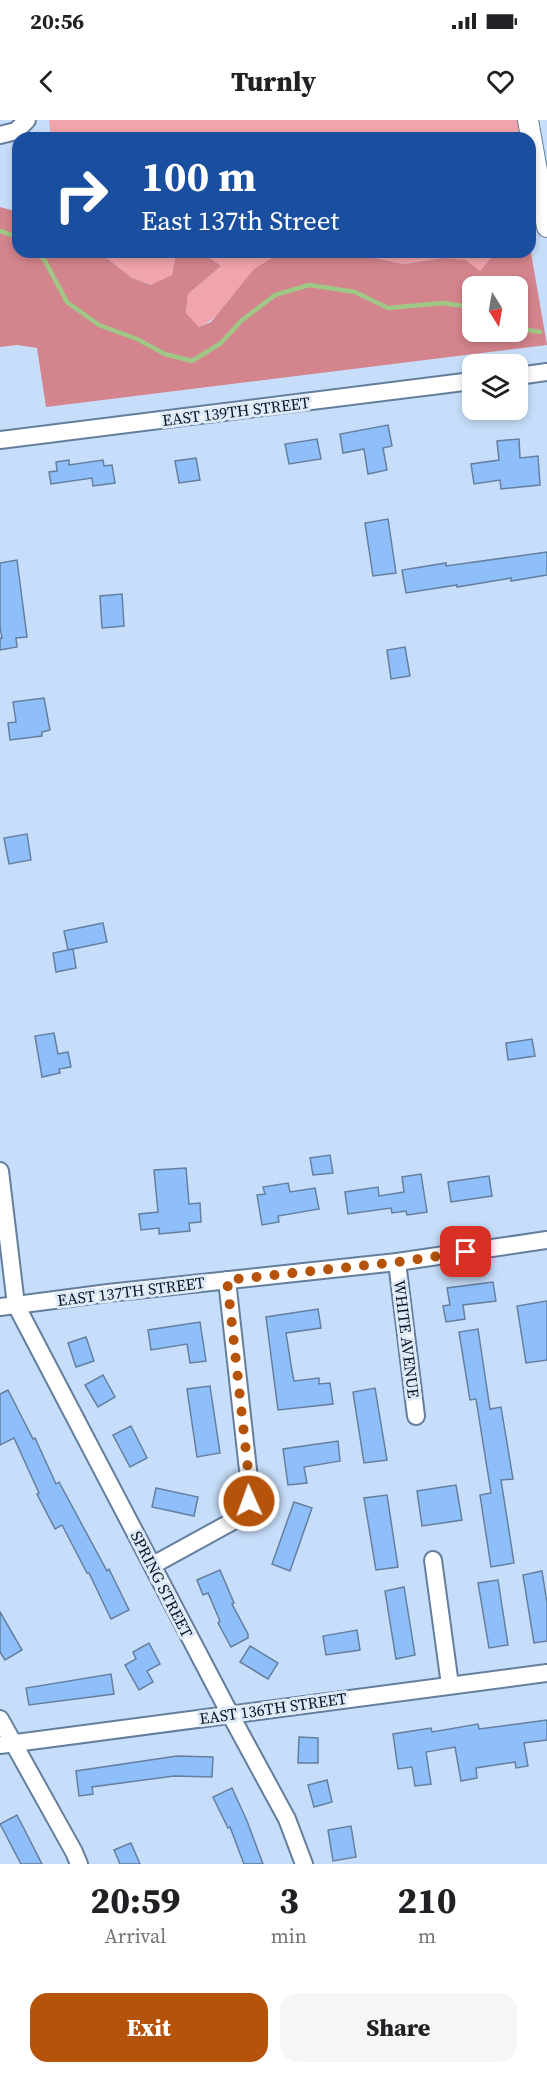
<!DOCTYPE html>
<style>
body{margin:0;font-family:"Source Serif 4",serif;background:#f6f6f6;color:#202124;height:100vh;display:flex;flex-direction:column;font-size:22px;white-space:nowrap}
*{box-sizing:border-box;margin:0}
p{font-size:20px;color:#757577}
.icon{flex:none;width:33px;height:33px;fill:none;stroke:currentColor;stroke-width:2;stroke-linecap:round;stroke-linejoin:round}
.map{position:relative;height:1744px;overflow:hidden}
.drawer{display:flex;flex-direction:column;background:#fff;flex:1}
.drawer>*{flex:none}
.guide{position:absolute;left:12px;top:12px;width:524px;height:126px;border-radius:18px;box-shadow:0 3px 9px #0003;background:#1a4fa0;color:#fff;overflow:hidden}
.needle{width:39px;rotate:169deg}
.fabs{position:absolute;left:462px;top:156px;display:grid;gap:12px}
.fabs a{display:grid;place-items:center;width:66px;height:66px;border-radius:12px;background:#fff;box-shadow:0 3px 9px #0003;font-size:30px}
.pin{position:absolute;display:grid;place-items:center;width:51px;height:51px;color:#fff;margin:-26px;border-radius:12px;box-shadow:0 3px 9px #0006}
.me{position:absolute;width:66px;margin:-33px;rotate:358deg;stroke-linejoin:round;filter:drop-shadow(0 0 4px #0008)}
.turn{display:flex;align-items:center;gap:21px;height:126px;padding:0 30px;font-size:27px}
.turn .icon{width:78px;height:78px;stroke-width:2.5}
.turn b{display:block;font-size:42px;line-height:51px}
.eta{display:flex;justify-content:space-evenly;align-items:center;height:102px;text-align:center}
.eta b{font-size:36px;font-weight:800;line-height:42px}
.button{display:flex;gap:12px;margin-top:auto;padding:12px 30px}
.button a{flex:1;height:69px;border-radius:18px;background:#b45309;color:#fff;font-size:24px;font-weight:800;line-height:69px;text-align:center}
.button a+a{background:#f6f6f6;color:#202124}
.status{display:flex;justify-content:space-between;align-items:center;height:42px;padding:0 30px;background:#fff;direction:ltr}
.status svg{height:16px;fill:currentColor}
header{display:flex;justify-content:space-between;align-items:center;height:78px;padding:0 30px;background:#fff;font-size:27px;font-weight:800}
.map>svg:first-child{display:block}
</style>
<div class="status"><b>20:56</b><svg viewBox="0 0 49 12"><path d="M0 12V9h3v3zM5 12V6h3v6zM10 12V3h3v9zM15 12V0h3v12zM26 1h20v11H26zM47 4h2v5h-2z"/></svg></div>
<header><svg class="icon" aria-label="back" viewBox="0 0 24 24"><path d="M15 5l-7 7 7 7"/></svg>Turnly<svg class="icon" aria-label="heart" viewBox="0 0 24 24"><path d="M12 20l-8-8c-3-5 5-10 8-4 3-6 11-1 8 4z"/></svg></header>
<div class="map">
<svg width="547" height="1744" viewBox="0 0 547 1744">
<rect width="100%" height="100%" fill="#c7defa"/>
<g fill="#f0a4ab">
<path d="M49,0H517L520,18H51Z"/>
<path d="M99,132H201L176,134L172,155L152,165L132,158Z"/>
<path d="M202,132H294C259,138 246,160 224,186C216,196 211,202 199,207L186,193L188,174L221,146Z"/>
<path d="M345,132H496L480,152L442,138L404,144Z"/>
</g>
<path fill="#d4848c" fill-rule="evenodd" d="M0,87L18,92V132H99L132,158L151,165L172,155L176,134L202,132L221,146L188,174L186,193L199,207L211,202L254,149L277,135L294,132H345L404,144L442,138L466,140L480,151L496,132H530V127L547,225L46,287L37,228L17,225L0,227ZM472,166H518V212H472Z"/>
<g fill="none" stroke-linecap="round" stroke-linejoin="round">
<g stroke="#9fc785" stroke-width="4.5">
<path d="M0,111L18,117"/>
<path d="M37,132L45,141L67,182L99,205L137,219L165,234L192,241L221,223L241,201L275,175L309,165L355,172L388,188L443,183L472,187"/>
<path d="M518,208L540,212"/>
</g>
</g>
<g fill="#8ebffa" stroke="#657f9f" stroke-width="1.5">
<path d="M388,305L392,326L383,328L387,350L368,354L364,329L343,333L340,314Z"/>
<path d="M317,319L321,339L289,344L285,324Z"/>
<path d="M519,319L520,338L538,336L540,365L501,369L500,360L474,364L471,344L499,340L497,321Z"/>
<path d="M196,338L200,360L179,363L175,341Z"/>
<path d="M69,340V345L103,340L104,346L112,345L115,363L93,366L92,358L51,364L49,352L57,351L56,342Z"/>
<path d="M388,399L396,453L373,456L365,403Z"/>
<path d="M547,432V455L511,461V458L457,467V465L406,473L402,450L446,443V446Z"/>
<path d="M17,440L27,517L16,518L17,527L0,530V518H2L0,507V443Z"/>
<path d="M122,474L124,506L102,508L100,476Z"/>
<path d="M405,527L410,556L391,559L387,530Z"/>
<path d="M44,578L50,610L42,612V616L10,620L8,603L16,602L13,582Z"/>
<path d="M27,714L31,740L9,744L4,718Z"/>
<path d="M103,803L107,822L68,830L64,811Z"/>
<path d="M73,829L76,848L56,852L53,833Z"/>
<path d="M54,913L58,934L68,932L71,947L59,949L60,953L42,957L35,916Z"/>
<path d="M532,919L535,936L508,940L506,923Z"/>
<path d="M330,1035L333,1053L313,1055L310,1038Z"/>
<path d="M186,1048L189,1084L200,1083L201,1102L189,1103L190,1111L159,1114V1108L141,1110L139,1094L158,1092L154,1050Z"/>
<path d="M421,1054L427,1092L407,1095L406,1091L392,1093L391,1088L348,1094L345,1072L378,1067L379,1076L404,1072L402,1057Z"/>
<path d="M489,1056L492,1076L451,1082L448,1062Z"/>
<path d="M288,1063L290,1072L315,1068L319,1089L278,1096L279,1102L262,1105L257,1075L265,1074L263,1067Z"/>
<path d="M493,1162L496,1181L463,1185L465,1199L446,1202L443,1186L450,1185L447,1168Z"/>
<path d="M547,1181V1240L526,1243L517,1186Z"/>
<path d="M318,1189L321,1208L286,1213L292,1251L294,1261L319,1258V1264L330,1263L333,1284L278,1290L266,1197Z"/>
<path d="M200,1202L206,1241L190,1243L187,1224L151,1230L148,1210Z"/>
<path d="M478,1209L490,1289L501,1287L513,1359L501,1360L514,1443L491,1447L480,1375L491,1373L476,1279L470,1280L459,1212Z"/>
<path d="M86,1217L94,1241L76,1247L68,1223Z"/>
<path d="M103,1255L115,1277L98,1287L85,1265Z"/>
<path d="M210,1266L220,1333L197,1337L187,1269Z"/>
<path d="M375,1268L387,1340L364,1343L353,1272Z"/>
<path d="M8,1270L33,1319L35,1318L56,1364L59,1362L107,1451L109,1449L129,1490L111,1499L89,1453H87L62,1405L55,1409L37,1374L39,1373L14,1318L0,1325V1274Z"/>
<path d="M131,1306L147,1338L130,1347L113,1315Z"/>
<path d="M338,1321L340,1341L304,1347L307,1363L288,1365L283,1329Z"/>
<path d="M456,1365L462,1400L422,1406L417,1371Z"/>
<path d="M156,1368L198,1377L194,1396L152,1387Z"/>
<path d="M387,1375L398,1447L376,1450L364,1378Z"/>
<path d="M294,1382L312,1388L290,1451L272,1444Z"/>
<path d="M220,1450L234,1483L232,1484L248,1514V1518L231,1527L218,1503L220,1501L208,1473L203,1475L197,1460Z"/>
<path d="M542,1451L547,1483V1521L534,1523L523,1455Z"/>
<path d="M498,1460L508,1525L489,1528L478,1463Z"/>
<path d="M404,1467L415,1535L396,1539L385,1471Z"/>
<path d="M0,1492L22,1530L5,1540L0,1532Z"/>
<path d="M357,1510L360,1530L326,1535L323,1516Z"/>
<path d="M149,1523L160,1544L147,1551L153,1562L139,1570L125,1545L136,1539L133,1532Z"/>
<path d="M250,1526L278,1543L268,1559L240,1542Z"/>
<path d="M111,1554L114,1574L29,1585L26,1568Z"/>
<path d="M547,1600V1620L524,1623L528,1646L516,1648L515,1642L476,1648L477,1658L461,1661L455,1627L426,1632L431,1664L415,1666L412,1647L398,1649L393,1614L431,1608L432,1612L478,1604L479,1609Z"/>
<path d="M299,1617L318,1618V1643H298Z"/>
<path d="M177,1636L213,1637L212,1657L174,1656L129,1662L92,1667L93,1674L79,1676L76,1651Z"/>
<path d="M327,1660L332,1682L314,1687L308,1665Z"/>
<path d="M232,1668L247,1701L263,1744H244L230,1707L228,1708L213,1677Z"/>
<path d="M17,1695L42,1744H21L0,1704Z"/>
<path d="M351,1706L356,1737L333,1741L328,1710Z"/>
<path d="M131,1723L140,1744H120L114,1730Z"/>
</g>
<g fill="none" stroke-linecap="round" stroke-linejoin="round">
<g stroke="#647e9e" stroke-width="20">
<g id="minor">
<path d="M0,15L16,11L27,0"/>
<path d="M518,256L547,252"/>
<path d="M0,320L472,261"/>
<path d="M0,1051L16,1185L230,1594L287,1699L304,1744"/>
<path d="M397,1142L416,1296"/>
<path d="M0,1187L108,1173L397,1142L547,1120"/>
<path d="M433,1440L450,1565"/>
<path d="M153,1445L235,1400C245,1390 249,1383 250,1368L227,1160"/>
<path d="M0,1599L74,1732L79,1744"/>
<path d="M0,1625L547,1553"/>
</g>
</g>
<g stroke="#647e9e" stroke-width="22">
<path id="tertiary" d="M528,0L547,107"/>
</g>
<use href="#minor" stroke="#fff" stroke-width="16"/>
<use href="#tertiary" stroke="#fff" stroke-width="20"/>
</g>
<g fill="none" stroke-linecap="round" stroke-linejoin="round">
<path stroke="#b45309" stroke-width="10" stroke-dasharray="0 18" d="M249,1381L250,1368L227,1160L398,1142L466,1132"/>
</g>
<g text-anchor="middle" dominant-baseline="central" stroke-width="6" stroke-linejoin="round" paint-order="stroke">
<g font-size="16" fill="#0b1521" stroke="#deeaf8">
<text transform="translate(236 291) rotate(-7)">EAST 139TH STREET</text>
<text transform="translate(131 1171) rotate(-7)">EAST 137TH STREET</text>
<text transform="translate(407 1219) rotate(83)">WHITE AVENUE</text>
<text transform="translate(162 1464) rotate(63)">SPRING STREET</text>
<text transform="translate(273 1588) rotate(-8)">EAST 136TH STREET</text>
</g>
</g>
</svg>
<div class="fabs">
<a><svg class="needle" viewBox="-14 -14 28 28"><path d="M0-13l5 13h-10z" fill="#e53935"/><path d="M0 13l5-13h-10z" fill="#757577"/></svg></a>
<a><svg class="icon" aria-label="layers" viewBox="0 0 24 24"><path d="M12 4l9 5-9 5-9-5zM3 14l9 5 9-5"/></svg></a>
</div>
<div class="pin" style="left:466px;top:1132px;background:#d93025"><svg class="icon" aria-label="arrive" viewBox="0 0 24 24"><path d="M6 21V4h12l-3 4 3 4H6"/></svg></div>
<svg class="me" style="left:249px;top:1381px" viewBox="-20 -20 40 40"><circle r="17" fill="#b45309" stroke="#fff" stroke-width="3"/><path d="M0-11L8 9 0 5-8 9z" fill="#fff"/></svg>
<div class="guide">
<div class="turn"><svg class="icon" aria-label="right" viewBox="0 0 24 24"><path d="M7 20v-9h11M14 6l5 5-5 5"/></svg><div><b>100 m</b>East 137th Street</div></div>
</div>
</div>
<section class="drawer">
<div class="eta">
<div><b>20:59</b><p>Arrival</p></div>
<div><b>3</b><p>min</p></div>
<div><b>210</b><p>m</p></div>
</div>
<div class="button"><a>Exit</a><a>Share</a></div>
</section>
